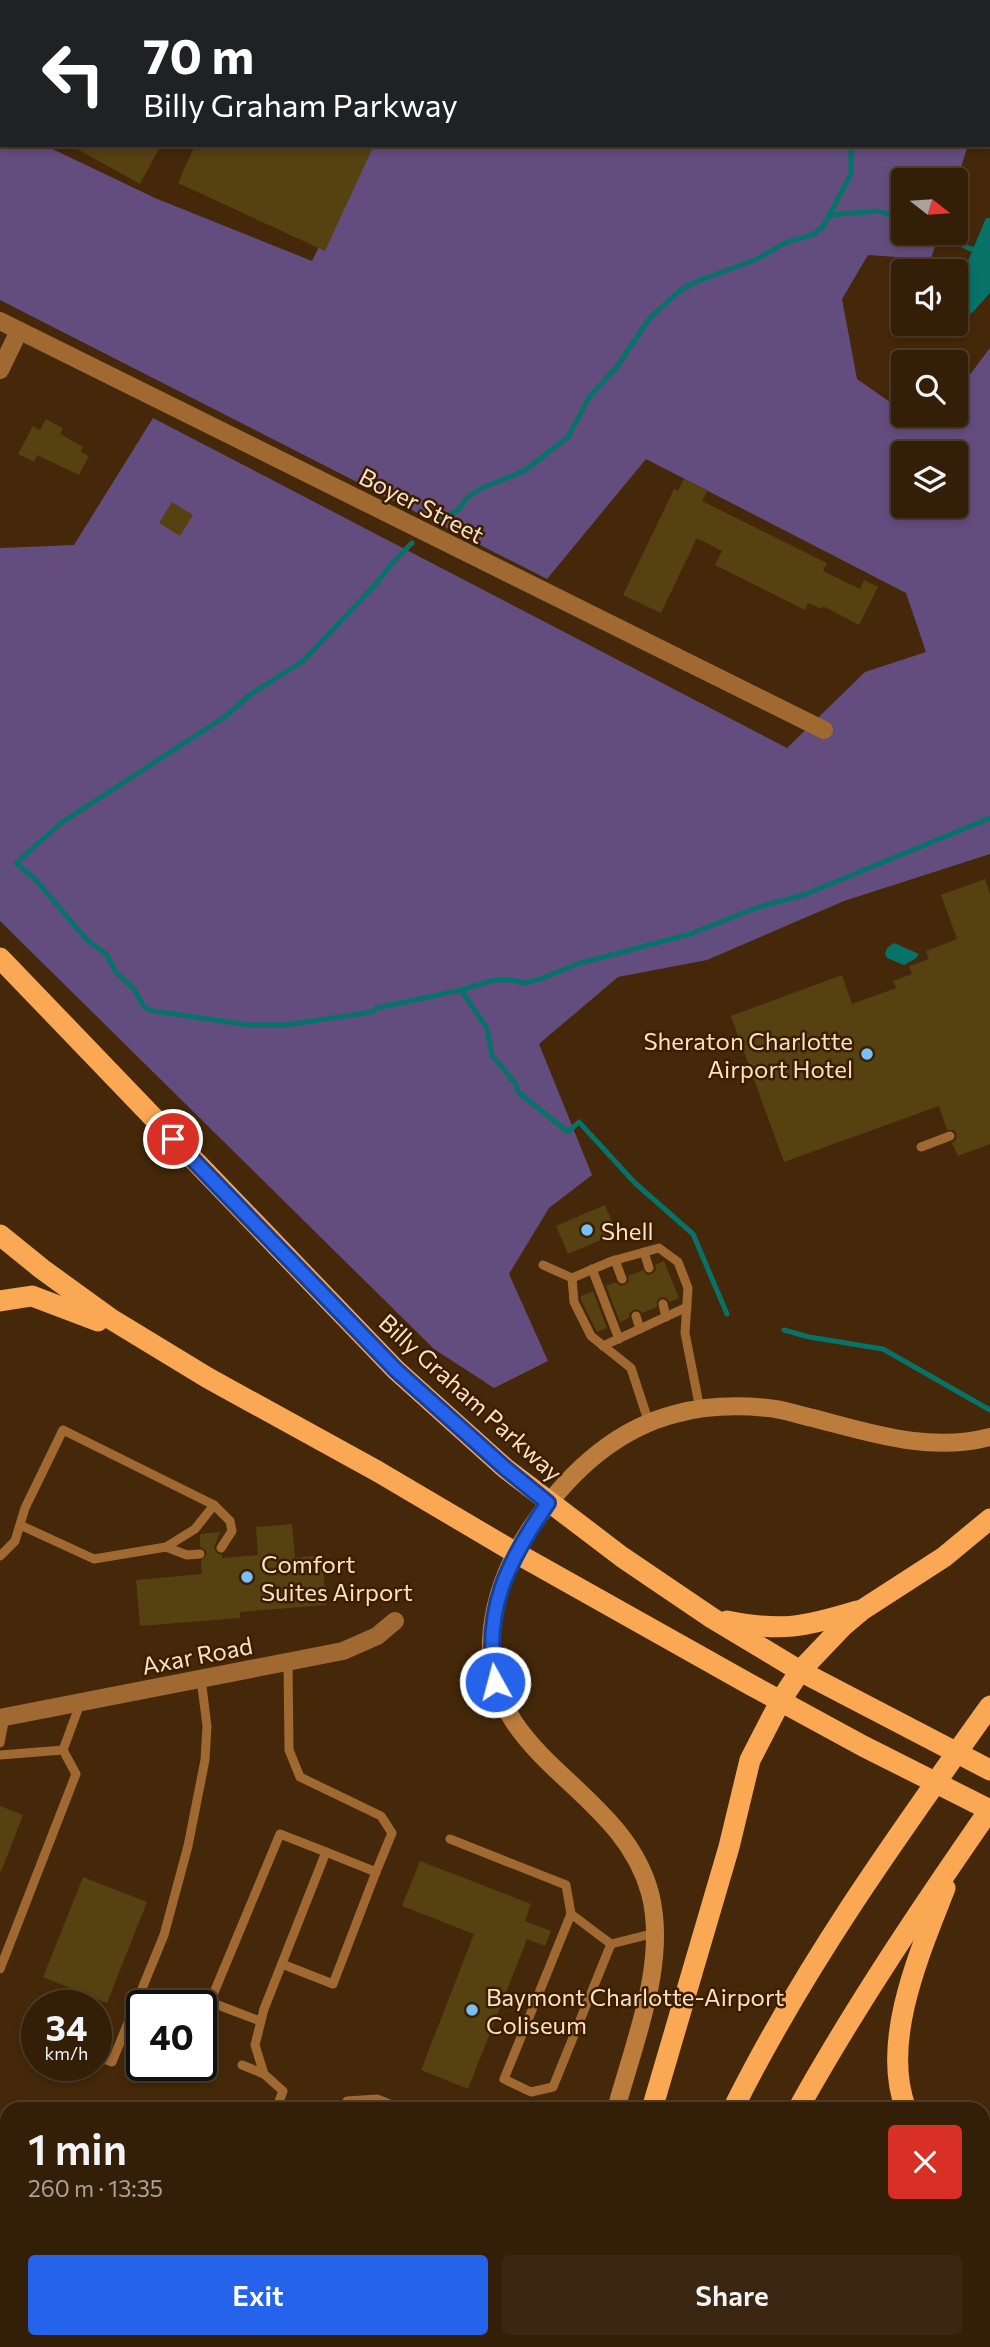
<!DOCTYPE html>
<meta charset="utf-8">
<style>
body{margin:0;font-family:Commissioner,sans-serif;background:#3b2711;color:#f1f3f6;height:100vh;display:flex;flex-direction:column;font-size:26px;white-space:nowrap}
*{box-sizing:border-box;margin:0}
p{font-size:23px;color:#a9a29b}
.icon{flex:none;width:38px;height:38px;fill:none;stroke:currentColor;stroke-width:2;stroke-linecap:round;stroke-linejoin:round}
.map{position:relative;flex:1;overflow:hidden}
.details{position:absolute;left:0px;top:2102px;width:990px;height:247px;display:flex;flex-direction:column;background:#331e07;border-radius:21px 21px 0 0;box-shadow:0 4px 10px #0003,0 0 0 2px #4e3c28}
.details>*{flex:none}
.guide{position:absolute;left:0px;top:0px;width:990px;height:147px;box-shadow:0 4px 10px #0003,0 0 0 2px #4e3c28;background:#202124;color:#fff;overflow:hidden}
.needle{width:46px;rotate:107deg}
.fabs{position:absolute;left:891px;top:168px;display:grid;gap:14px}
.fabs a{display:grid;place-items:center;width:77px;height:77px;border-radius:7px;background:#331e07;box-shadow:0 4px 10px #0003,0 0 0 2px #4e3c28;font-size:35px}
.speed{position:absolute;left:21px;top:1990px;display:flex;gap:14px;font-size:35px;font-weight:700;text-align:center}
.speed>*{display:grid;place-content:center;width:91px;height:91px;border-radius:50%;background:#331e07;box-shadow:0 4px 10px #0003,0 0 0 2px #4e3c28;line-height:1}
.speed small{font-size:18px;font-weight:400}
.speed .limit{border:4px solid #111;border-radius:10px;background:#fff;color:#111}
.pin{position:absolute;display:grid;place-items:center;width:60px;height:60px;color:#fff;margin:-30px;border:4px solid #fff;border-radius:50%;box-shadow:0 2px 7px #0007}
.me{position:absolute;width:77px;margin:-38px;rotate:353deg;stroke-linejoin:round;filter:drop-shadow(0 0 5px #0008)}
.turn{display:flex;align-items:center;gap:24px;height:147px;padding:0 28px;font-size:32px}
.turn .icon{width:91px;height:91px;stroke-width:2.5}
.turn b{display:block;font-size:49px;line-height:60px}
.round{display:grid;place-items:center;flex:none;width:74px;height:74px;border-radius:7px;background:#3b2711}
.headline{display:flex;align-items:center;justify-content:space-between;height:119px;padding:0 28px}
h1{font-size:42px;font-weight:600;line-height:52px}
.cta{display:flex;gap:14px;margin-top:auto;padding:14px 28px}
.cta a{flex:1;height:80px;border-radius:7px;background:#2563eb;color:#fff;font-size:28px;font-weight:600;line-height:80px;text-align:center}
.cta a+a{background:#3b2711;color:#f1f3f6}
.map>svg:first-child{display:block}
</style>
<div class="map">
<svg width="990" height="2347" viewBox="0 0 990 2347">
<rect width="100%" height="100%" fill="#442809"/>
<g fill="#634d7e" fill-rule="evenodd">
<path d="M441,0H982L440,2Z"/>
<path d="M0,124L2,145H44L155,198L312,261L369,145H968L956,184V180H903V233H940L927,269L897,257L868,255L842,299L857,379L897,407L903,408V415H956V393L990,348V854L844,901L707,960L618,977L539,1044L592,1175L549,1208L509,1274L548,1361L494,1388L434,1349L0,921V548L74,545L153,418L787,748L865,672L926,652L906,593L646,459L547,579L0,300ZM903,453H956V506H903Z"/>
</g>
<g fill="#077268">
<path d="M986,218H990V293L973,312L956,321V290Z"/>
<path d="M894,943L919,954L915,959L904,965L887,958L885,954L887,948Z"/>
</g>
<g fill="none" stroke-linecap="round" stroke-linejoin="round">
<g stroke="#077268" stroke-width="5">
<path d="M873,2V0"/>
<path d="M829,215L879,211L903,220"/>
<path d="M936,233L971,249H990"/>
<path d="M434,522L457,511L468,497L480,489L524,471L568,437L590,396L616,368L649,319L679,291L695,282L755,260L785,243L814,234L823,227L851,174V145"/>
<path d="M412,543L393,562L376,584L303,661L251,694L226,716L61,823L16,863L36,880L87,940L106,954L116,972L134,989L144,1007L153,1011L249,1025H286L372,1012L377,1008L461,990L495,980H512L524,983L541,979L577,964L690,934L756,908L806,894L990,818"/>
<path d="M461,990L487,1028L492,1055L515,1083L518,1092L568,1132L579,1122L635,1183L693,1234L727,1314"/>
<path d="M784,1330L809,1337L883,1349L990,1410"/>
</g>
</g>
<g fill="#564111">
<path d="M70,145H161L140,184Z"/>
<path d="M195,145H374L325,251L178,183Z"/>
<path d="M46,419L63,428L60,434L83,447L81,452L89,456L79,475L37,455L34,462L18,454L33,426L40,430Z"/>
<path d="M684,479L708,490L702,501L827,563L823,571L860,589L864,580L878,587L859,625L823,606L822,609L808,603L805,610L715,565L722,551L697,538L661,613L623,595L674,489L678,491Z"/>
<path d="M172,502L193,515L180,536L159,523Z"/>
<path d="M985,879L990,894V1144L958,1156L952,1143L956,1140L957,1134L954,1130H947L939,1106L784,1162L731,1016L842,975L852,1004L896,988L893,981L912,974L909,966L929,959L926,951L957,939L941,895Z"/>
<path d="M605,1205L617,1233L568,1254L556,1226Z"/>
<path d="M664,1261L679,1298L670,1302L666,1298L661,1297L657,1301V1307L642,1313L638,1309L633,1310L629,1314V1318L620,1322L606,1286L616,1282L620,1286L625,1285L629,1281L628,1276L643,1270L647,1275L652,1274L656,1270L655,1265Z"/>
<path d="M593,1291L607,1328L597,1332L581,1300V1296Z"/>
<path d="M292,1524L295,1558L322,1555L326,1605L240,1612V1618L140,1626L136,1580L202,1574L201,1561L207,1554L205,1550L200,1547V1534L220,1532L214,1548L217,1553L222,1555V1558L258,1555L256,1527Z"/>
<path d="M0,1806L23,1815L1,1872L0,1871Z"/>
<path d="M420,1861L531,1904L525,1921L551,1931L545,1946L527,1939L468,2089L421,2070L474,1934L402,1906Z"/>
<path d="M83,1877L147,1902L107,2003L43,1977Z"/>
</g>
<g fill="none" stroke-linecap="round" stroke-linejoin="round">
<g stroke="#a06931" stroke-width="9">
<path d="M323,0L326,2"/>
<path d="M921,1147L950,1136"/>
<path d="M644,1252L649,1268"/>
<path d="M615,1260L622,1279"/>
<path d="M543,1265L572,1278"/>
<path d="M592,1269L619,1339"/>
<path d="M663,1304L666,1317"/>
<path d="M636,1316L640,1329"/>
<path d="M603,1346L687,1307"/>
<path d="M649,1423L631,1368L591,1336L574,1302L572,1278L612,1261L659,1248L678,1262L688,1288L685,1333L700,1409"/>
<path d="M214,1505L230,1521L232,1531L221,1548"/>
<path d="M166,1547L187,1555L200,1554"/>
<path d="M0,1556L15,1541L25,1508L63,1430L214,1505L195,1529L166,1547L94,1559L20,1525"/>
<path d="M288,1662L289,1750L300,1777L381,1816L392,1833L376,1872L326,1852"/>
<path d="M0,1743L5,1717"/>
<path d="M0,1755L63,1750"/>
<path d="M450,1839L566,1885L571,1914"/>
<path d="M611,1944L571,1914L504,2079L531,2092L553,2087L611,1944L655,1933"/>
<path d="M282,1964L333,1984L376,1872"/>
<path d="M0,1969L76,1774L63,1750L80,1704"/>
<path d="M201,2013L210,2002"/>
<path d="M260,2021L210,2002L280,1834L326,1852L264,2009L255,2045L264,2074L283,2091L276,2109"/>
<path d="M96,2056L112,2062L164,1935L188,1846L205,1760L207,1726L201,1679"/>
<path d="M242,2065L264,2074"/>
<path d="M343,2109L347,2101L377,2099L402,2109"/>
<path d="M268,2342L285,2347"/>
<path d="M426,2342L442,2347"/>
<path d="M375,2347L377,2342"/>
</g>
<g stroke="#a06931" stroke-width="18">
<path d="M0,321L824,730"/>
<path d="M0,370L19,331"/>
<path d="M0,1718L343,1651L377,1636L395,1621"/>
</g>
<g stroke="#bb7c3c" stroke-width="18">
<path d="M616,2109C634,2042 668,1962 650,1893C621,1786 486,1760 491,1640C493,1599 509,1560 532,1526C567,1475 613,1430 675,1414C704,1406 738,1405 768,1408C783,1409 798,1415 813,1418C871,1433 930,1453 990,1437"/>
<path d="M550,2347L551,2342"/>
</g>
<g stroke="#faa854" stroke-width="21">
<path d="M0,958L396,1370L505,1468L622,1557L712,1618L800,1671L990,1770"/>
<path d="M0,1235L42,1269L111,1319L208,1378L377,1471L516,1553L751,1685L863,1746L990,1810"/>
<path d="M0,1301L32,1296L98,1321"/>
<path d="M727,1621C782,1632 804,1627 857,1611"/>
<path d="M652,2109L729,1847L750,1760L781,1700L800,1671L843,1626L862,1610L944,1557L990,1519"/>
<path d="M733,2109C804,1966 898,1835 990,1706"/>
<path d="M798,2109C856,2005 922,1907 990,1809"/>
<path d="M906,2109C880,2042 920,1952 945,1888"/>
<path d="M984,2190L990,2192"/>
<path d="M984,2298L990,2295"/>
<path d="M583,2347L585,2342"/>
<path d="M626,2347L628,2342"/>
<path d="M686,2347L688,2342"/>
<path d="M885,2347L895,2342"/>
</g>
</g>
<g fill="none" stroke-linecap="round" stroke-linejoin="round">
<g stroke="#184099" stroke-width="18">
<path id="route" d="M173,1139L396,1370L505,1468L548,1503C508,1561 483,1609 495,1682"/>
</g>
<use href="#route" stroke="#2563eb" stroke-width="12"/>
</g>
<g fill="#79bff8" stroke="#391e00" stroke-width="2.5">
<circle cx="867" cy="1054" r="7"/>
<circle cx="587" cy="1230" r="7"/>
<circle cx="247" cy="1577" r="7"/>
<circle cx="472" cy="2010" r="7"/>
</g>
<g text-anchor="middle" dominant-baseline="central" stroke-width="5" stroke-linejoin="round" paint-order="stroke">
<g font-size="24" fill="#fedfc3" stroke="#391e00">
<text transform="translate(422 505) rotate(27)">Boyer Street</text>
<text transform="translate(471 1397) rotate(42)">Billy Graham Parkway</text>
<text transform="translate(197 1655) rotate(-11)">Axar Road</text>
</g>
<g font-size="24" fill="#fedfc3" stroke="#391e00" text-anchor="start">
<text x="853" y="1040" text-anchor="end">Sheraton Charlotte<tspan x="853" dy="28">Airport Hotel</tspan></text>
<text x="601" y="1230">Shell</text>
<text x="261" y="1563">Comfort<tspan x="261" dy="28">Suites Airport</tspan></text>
<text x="486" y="1996">Baymont Charlotte-Airport<tspan x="486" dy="28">Coliseum</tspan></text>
</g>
</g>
</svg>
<div class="fabs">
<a><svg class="needle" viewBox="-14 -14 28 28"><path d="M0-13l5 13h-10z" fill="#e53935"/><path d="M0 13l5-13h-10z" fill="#a9a29b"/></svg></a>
<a><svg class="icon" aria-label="sound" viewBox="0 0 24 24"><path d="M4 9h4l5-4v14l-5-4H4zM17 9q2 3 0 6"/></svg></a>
<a><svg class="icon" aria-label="search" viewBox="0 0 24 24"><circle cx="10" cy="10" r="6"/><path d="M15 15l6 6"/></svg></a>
<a><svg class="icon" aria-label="layers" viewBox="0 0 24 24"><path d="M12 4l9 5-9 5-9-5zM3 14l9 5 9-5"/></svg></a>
</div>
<div class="speed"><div>34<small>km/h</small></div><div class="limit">40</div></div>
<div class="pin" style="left:173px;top:1139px;background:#d93025"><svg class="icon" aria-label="arrive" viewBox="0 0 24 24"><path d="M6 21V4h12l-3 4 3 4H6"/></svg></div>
<svg class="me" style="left:495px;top:1682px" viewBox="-20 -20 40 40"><circle r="17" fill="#2563eb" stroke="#fff" stroke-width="3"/><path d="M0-11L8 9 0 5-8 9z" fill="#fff"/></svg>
<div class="guide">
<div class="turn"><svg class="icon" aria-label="left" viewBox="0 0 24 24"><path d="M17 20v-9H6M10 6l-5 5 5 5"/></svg><div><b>70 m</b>Billy Graham Parkway</div></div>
</div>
<section class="details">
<div class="headline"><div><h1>1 min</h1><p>260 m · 13:35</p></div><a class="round" style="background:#d93025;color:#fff"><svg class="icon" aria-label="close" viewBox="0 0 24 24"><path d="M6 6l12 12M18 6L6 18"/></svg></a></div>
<div class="cta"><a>Exit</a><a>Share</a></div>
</section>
</div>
